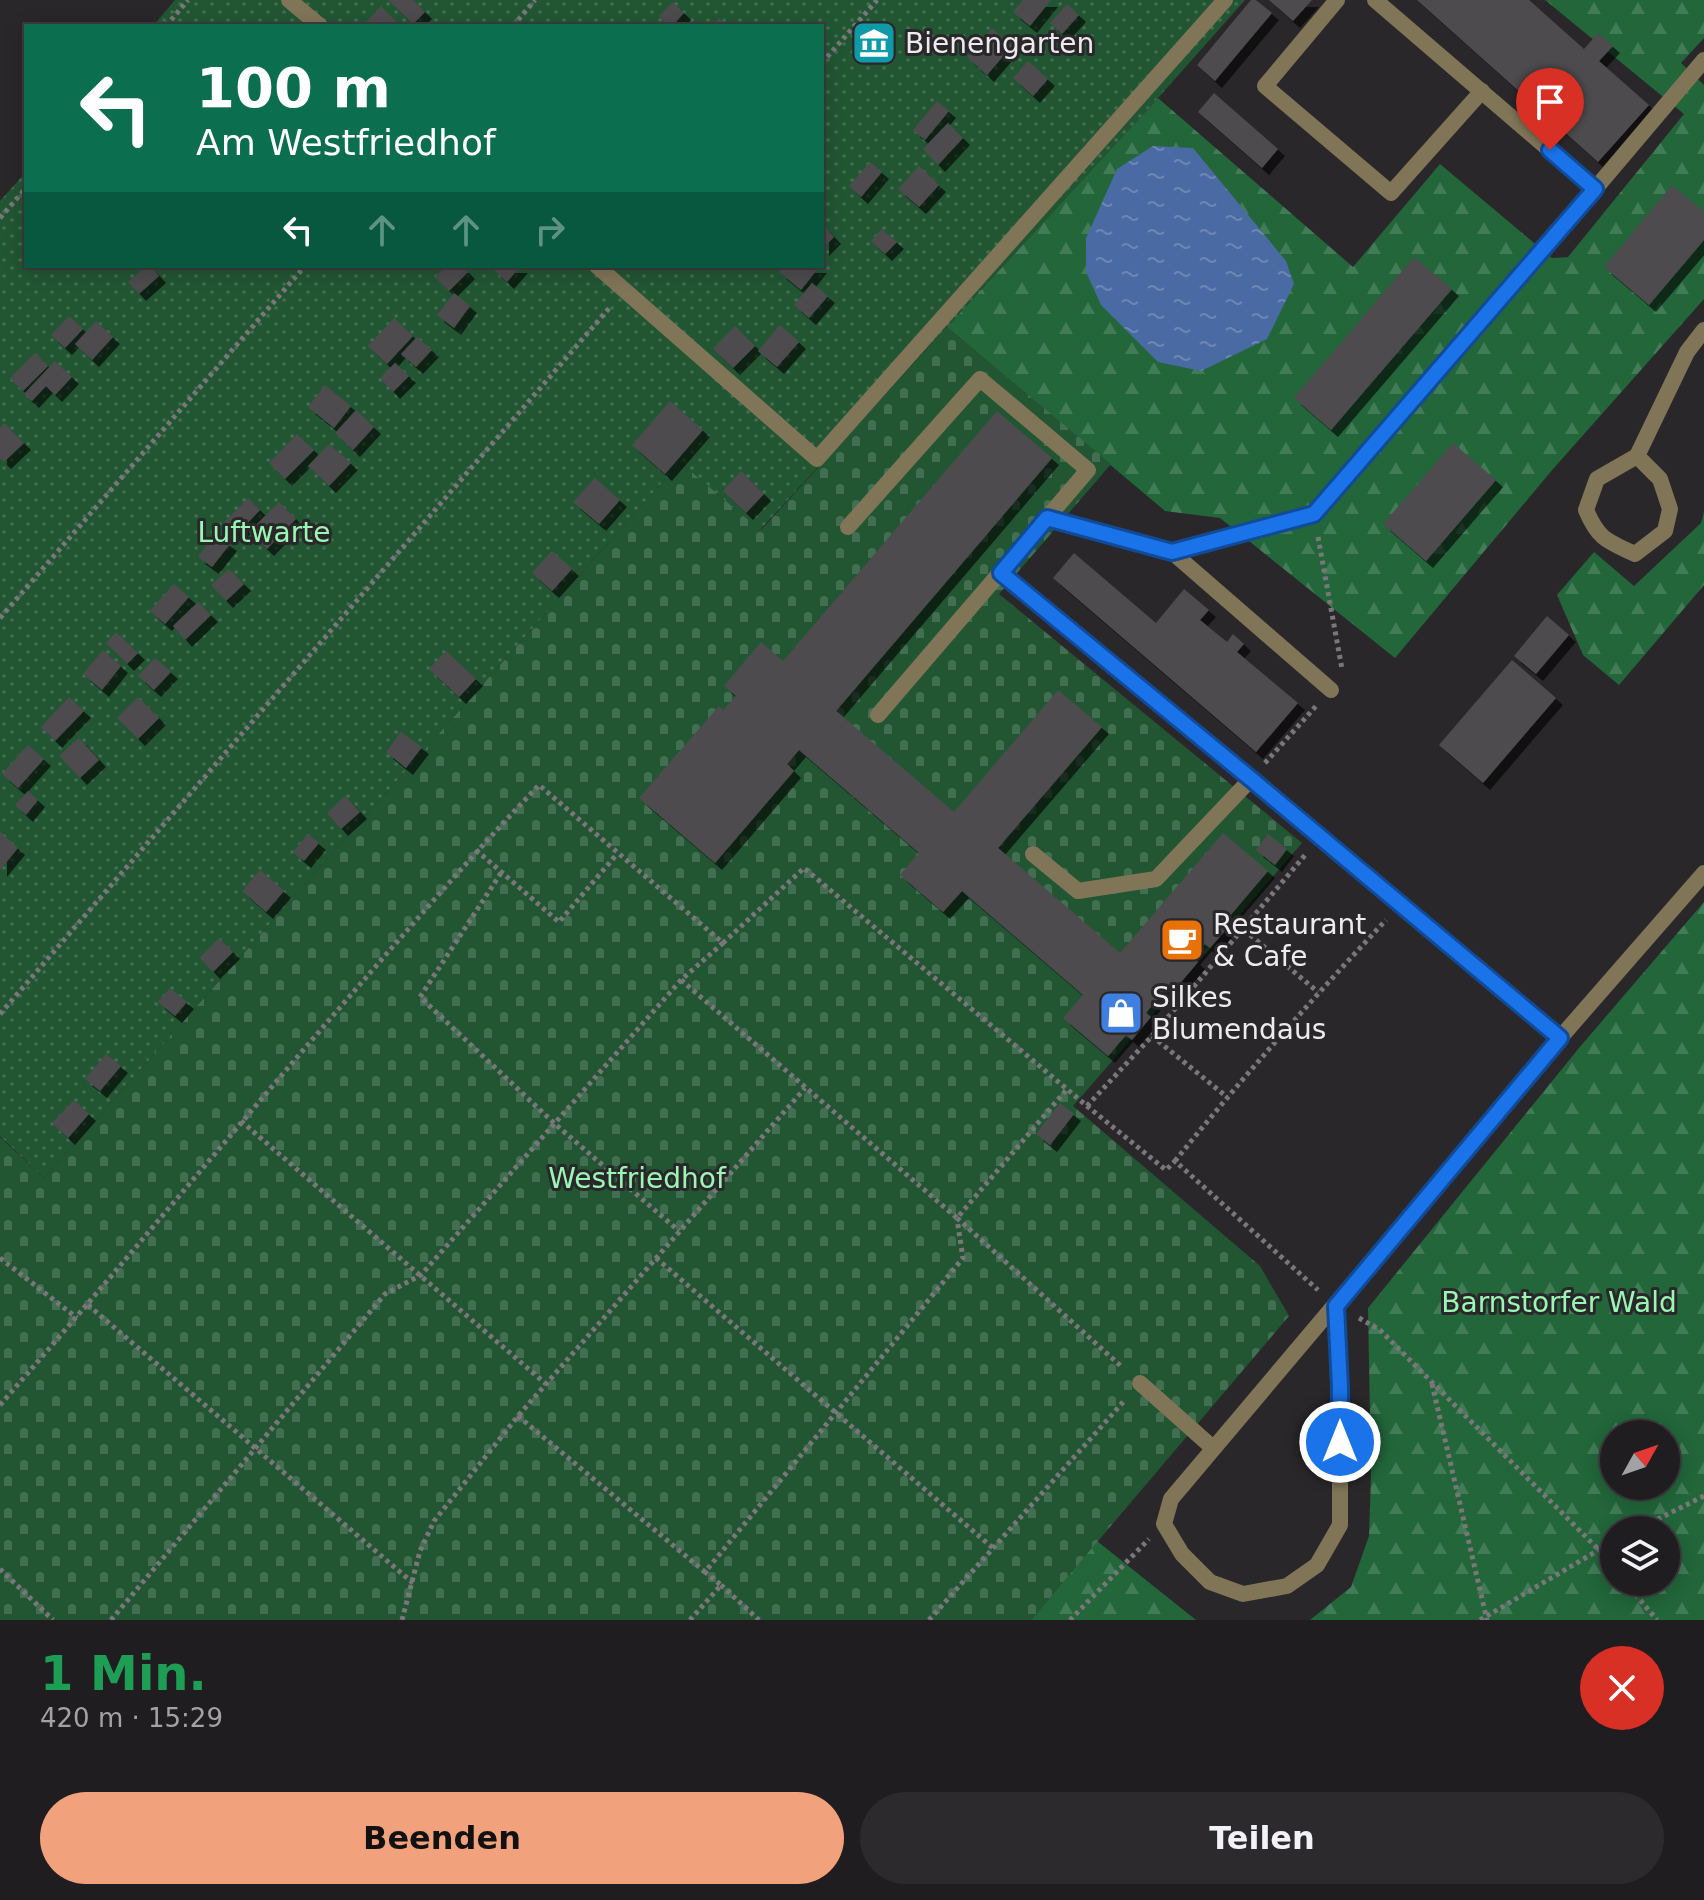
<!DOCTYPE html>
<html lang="de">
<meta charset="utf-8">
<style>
body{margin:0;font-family:"DejaVu Sans",sans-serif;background:#2d2a2d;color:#f1f3f6;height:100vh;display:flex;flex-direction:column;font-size:30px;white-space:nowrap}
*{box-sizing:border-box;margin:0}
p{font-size:26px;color:#a2a2a5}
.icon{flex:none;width:44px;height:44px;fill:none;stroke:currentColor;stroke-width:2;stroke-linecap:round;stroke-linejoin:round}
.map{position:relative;height:1620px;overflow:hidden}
.panel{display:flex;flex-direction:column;background:#201d20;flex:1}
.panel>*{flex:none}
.hud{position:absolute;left:24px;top:24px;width:800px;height:244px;border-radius:0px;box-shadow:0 4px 20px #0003,0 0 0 2px #3d3b3e;background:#0b6e4f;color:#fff;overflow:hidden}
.needle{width:52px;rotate:50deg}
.tools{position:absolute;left:1600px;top:1420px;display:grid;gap:16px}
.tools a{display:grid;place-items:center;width:80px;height:80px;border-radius:50%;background:#201d20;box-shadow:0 4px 20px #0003,0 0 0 2px #3d3b3e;font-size:40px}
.pin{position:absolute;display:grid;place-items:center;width:68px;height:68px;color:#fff;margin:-82px -34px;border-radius:50% 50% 50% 0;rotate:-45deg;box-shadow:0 0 8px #0007}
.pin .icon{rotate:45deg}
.me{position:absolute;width:88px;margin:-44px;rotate:0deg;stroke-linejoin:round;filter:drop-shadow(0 0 6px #0008)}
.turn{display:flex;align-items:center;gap:28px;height:168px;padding:0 40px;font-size:36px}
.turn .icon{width:104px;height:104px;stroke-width:2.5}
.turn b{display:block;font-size:56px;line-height:68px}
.lanes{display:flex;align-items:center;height:76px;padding:0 40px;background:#0003;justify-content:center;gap:40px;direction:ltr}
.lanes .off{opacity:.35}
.round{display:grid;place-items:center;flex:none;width:84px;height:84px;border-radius:42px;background:#2d2a2d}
.summary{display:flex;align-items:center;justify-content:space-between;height:136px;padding:0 40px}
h1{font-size:48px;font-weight:700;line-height:60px;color:#1e9e55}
.cta{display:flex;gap:16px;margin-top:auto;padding:16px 40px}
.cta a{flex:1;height:92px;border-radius:48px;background:#f1a17c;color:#111;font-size:32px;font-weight:700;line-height:92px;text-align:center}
.cta a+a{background:#2d2a2d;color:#f1f3f6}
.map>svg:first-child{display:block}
</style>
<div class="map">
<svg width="1704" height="1620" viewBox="0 0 1704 1620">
<defs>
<pattern id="forest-firs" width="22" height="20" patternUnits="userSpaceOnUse" patternTransform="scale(2)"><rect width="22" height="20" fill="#22663a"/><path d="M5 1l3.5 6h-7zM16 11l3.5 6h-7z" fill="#427c57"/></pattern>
<pattern id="cemetery-stones" width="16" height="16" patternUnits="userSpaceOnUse" patternTransform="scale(2)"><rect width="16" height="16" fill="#225633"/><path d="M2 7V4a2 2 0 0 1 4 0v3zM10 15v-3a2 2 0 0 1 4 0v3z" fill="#426e51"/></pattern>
<pattern id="garden-dots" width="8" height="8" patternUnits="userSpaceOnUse" patternTransform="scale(2)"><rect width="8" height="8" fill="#225633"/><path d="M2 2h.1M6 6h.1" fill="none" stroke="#426e51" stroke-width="1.8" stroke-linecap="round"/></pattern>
<pattern id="water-ripples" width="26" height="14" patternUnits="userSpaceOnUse" patternTransform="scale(2)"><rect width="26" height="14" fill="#496aa3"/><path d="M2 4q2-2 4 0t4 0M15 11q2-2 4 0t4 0" fill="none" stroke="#6c87b4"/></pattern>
<filter id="shadow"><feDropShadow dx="7" dy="7" stdDeviation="0" flood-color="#0009"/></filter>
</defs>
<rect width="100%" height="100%" fill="#2a272a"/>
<g fill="url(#forest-firs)" fill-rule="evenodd">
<path d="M1545,0H1704V38L1681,63L1704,85V299L1553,469L1395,658L1220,518L1165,511L947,327L1158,98L1353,267L1440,164L1552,258L1568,257L1684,114Z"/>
<path d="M1704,512V585L1619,685L1583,655L1557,595L1594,552L1634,586L1701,523Z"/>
<path d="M1704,902V1620H1310L1351,1587L1369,1536L1371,1475L1368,1308L1579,1048ZM1666,1434V1486H1614V1434ZM1666,1530V1582H1614V1530Z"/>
<path d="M1097,1541L1196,1620H1031Z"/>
</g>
<path fill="url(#cemetery-stones)" d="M947,327L1111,464L999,594L1302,843L1073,1106L1260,1266L1289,1316L1031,1620H0V1137L44,1178L680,462L761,530Z"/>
<path fill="url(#garden-dots)" d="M175,0H1245L1158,98L760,530L680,462L44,1178L0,1136V201L26,172V266H822V26H153Z"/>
<path fill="url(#water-ripples)" d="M1153,146L1193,148L1286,261L1294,284L1267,339L1201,371L1158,362L1101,305L1086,272V238L1117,169Z"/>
<g fill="#4e4b4e" filter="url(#shadow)">
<path d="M388,0H413L425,12L413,24Z"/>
<path d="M1023,0H1051L1030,26L1013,12Z"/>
<path d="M1251,0H1256L1272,13L1215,81L1197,65Z"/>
<path d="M1269,0H1312L1293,21Z"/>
<path d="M1417,0H1529L1584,49L1598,33L1613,46L1599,61L1649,105L1598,162Z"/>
<path d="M673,2L684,13L672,26H669L659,16Z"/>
<path d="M1067,4L1079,15L1062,34L1050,23Z"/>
<path d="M381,6L397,22L394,26H367L365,23Z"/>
<path d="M719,18L728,26H711Z"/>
<path d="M992,28L1012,46L987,75L967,57Z"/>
<path d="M1028,61L1048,79L1033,96L1013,78Z"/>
<path d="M1214,93L1278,149L1262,168L1198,112Z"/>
<path d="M937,101L949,111L925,140L913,130Z"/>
<path d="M948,123L963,138L938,165L923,149Z"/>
<path d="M870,162L882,172L861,197L849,186Z"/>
<path d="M919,166L939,185L919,207L898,189Z"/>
<path d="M1672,185L1704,212V240L1649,305L1604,267Z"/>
<path d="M822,224L834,237L822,249Z"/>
<path d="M882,229L897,242L885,254L871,241Z"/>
<path d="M1414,257L1452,289L1331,430L1294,398Z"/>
<path d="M146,266H150L159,276L139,294L128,282Z"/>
<path d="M446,266H462L468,272L449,291L435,277Z"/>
<path d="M495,266H521L507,282L493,269Z"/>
<path d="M784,266H820L801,290L779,272Z"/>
<path d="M812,283L828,296L809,318L794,305Z"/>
<path d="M454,293L470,306L454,328L437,315Z"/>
<path d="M69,316L83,329L65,348L51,335Z"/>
<path d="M394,318L413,336L387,364L368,346Z"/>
<path d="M96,321L113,337L92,360L75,344Z"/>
<path d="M780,325L799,342L777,367L758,351Z"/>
<path d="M735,326L755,346L733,368L713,349Z"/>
<path d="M417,337L432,350L416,367L401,354Z"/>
<path d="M35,353L48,366L23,391L10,378Z"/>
<path d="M55,361L72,377L55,395L46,386L32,401L24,394Z"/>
<path d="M395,363L409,376L393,392L380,378Z"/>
<path d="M325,385L351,406L334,428L308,407Z"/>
<path d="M670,401L703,430L665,474L632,445Z"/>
<path d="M356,410L374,427L353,450L335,433Z"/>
<path d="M997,411L1052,458L836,711L954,812L1058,690L1102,727L998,848L1120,953L1223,833L1268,871L1229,917L1234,920L1210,948L1205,944L1193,958L1198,962L1172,993L1166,988L1146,1013L1151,1017L1132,1040L1126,1035L1108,1056L1063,1018L1083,995L962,891L943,912L900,875L919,853L799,750L787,764L794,771L715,863L639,798L719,706L723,710L736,696L724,686L761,642L783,661Z"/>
<path d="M4,423L24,443L4,462L0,458V428Z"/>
<path d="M297,434L314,450L285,479L269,463Z"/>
<path d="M1453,443L1496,480L1426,561L1383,524Z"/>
<path d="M329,444L351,463L329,486L308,466Z"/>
<path d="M741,471L764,494L746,513L723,491Z"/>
<path d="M595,478L620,500L599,524L573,502Z"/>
<path d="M248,498L260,510L235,536L223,524Z"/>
<path d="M279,502L296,519L267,549L249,532Z"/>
<path d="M215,534L230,544L212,567L198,557Z"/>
<path d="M552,551L572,569L552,591L532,573Z"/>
<path d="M1074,553L1156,623L1184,589L1209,610L1200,620L1227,642L1233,634L1244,644L1237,652L1298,703L1256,752L1053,578Z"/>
<path d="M229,569L244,584L226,601L211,585Z"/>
<path d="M174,584L189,597L165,624L150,611Z"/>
<path d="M198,602L211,615L185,640L173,626Z"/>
<path d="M1547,616L1569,635L1536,674L1514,656Z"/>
<path d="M116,632L138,653L127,664L106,643Z"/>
<path d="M103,650L121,666L102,690L83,674Z"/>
<path d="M446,651L476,679L459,697L429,669Z"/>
<path d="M155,658L171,672L154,690L138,676Z"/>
<path d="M1512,660L1556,698L1483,783L1439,745Z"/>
<path d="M69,697L84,711L55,741L41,727Z"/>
<path d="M138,697L159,718L138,739L117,718Z"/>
<path d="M401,732L422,747L406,768L386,752Z"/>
<path d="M79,738L99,760L80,778L59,756Z"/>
<path d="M28,745L44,759L18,788L2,774Z"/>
<path d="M28,791L38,800L26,815L15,805Z"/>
<path d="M345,796L360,812L341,829L327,813Z"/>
<path d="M0,832L18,848L0,870Z"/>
<path d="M308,834L319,843L304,861L293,852Z"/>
<path d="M1268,834L1287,849L1275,865L1256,850Z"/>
<path d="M260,870L284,891L266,912L242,891Z"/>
<path d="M219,938L233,952L213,972L200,958Z"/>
<path d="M170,988L187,1002L175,1016L158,1002Z"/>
<path d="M106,1054L121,1066L100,1091L85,1079Z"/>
<path d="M74,1100L89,1114L68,1138L52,1123Z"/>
<path d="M1060,1103L1074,1114L1050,1145L1036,1134Z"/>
</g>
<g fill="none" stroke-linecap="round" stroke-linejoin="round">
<g stroke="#7a777a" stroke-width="5" stroke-dasharray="4 4" stroke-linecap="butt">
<path d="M166,26L188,0"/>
<path d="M513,26L535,0"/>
<path d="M822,63L877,0"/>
<path d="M0,218L26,188"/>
<path d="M1318,537L1342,669"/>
<path d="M0,618L305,266"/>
<path d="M1265,763L1317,705"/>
<path d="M476,850L559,922L617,854"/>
<path d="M501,873L420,997L555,1124L679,1231"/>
<path d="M1244,930L1318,992"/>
<path d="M681,980L957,1218L1067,1089"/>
<path d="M0,1014L611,306"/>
<path d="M1152,1036L1227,1097"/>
<path d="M1087,1106L1152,1036L1306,854"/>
<path d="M241,1121L546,1384"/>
<path d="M1175,1161C1242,1078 1313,998 1386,920"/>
<path d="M957,1218L1123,1368"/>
<path d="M0,1258L77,1318"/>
<path d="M656,1258L994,1549"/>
<path d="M88,1305L413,1583"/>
<path d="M1359,1318L1380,1330L1598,1549L1614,1569"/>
<path d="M1432,1384L1487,1620"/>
<path d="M0,1405C120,1268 236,1127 356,989C416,920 476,851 539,785L723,943L804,868L1087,1106L1166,1170L1175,1161L1318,1290"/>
<path d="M518,1416L705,1572"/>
<path d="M1636,1530L1704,1496"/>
<path d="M0,1569L53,1620"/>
<path d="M1625,1582L1657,1620"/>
<path d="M721,1585L759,1620"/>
<path d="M111,1620L385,1294L421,1275L681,980L723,943"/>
<path d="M402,1620L420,1551L434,1521L518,1416L805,1088"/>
<path d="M690,1620L721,1585L705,1572L963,1258L957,1219"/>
<path d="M929,1620L1125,1400"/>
<path d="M1070,1620L1149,1539"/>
<path d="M1480,1620L1614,1541"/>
</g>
<g stroke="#817558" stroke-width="16">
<path d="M289,0L320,26"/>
<path d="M1337,0L1265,86L1391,193L1482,91"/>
<path d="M1375,0L1595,189"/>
<path d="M597,266L817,459L1225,0"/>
<path d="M1637,456L1660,479L1670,509L1665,531L1635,554C1607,541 1599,540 1586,510L1597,479L1637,456L1687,352L1704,330"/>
<path d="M848,527L980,379L1088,470L1047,518"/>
<path d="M1172,552L1314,514L1595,189L1704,60"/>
<path d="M1001,573L1251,779L1560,1038"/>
<path d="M878,715L1047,518L1172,552L1331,690"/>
<path d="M1033,854L1078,891L1156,879L1251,779"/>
<path d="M1140,1383L1213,1448"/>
</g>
<path stroke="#817558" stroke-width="16" d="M1336,1306L1340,1387V1525L1317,1565L1287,1586L1243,1594L1210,1582L1182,1554L1164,1524L1171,1499L1560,1038L1704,873"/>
</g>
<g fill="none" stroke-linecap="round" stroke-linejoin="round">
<g stroke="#114b97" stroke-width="20">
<path id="route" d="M1340,1442V1387L1336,1306L1560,1038L1251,779L1001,573L1047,518L1172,552L1314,514L1595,189L1550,150"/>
</g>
<use href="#route" stroke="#1a73e8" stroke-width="14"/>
</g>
<defs>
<g id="museum-square" transform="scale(2.3)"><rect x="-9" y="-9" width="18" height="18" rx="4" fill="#0f9aa8" stroke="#2a272a"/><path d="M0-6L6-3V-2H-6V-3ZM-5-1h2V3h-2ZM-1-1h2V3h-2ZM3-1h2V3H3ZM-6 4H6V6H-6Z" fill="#fff"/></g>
<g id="cafe-square" transform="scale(2.3)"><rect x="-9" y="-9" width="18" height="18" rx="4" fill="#e8710a" stroke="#2a272a"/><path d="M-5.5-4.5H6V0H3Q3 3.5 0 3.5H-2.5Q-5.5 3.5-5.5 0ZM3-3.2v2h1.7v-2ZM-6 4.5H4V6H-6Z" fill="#fff"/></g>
<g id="shop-square" transform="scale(2.3)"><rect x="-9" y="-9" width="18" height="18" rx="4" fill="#3f7fe0" stroke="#2a272a"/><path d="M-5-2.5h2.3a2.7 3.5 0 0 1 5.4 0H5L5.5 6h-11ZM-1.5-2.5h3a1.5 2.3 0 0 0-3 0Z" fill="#fff"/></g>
</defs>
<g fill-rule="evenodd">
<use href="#museum-square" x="874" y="43"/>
<use href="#cafe-square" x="1182" y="940"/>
<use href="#shop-square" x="1121" y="1013"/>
</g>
<g text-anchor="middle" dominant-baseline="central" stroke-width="6" stroke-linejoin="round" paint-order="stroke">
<g font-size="28" fill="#edebed" stroke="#2a272a" text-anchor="start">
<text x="905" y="43">Bienengarten</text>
<text x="1213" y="924">Restaurant<tspan x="1213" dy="32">&amp; Cafe</tspan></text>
<text x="1152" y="997">Silkes<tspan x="1152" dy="32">Blumendaus</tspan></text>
</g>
<g font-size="28" fill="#9af6b3" stroke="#2a272a">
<text x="264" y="532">Luftwarte</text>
<text x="637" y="1178">Westfriedhof</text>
<text x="1559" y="1302">Barnstorfer Wald</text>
</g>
</g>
</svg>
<div class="tools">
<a><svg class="needle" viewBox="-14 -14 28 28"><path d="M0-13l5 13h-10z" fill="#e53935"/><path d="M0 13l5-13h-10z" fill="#a2a2a5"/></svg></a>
<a><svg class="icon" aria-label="layers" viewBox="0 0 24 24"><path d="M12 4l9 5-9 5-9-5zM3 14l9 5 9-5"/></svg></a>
</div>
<div class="pin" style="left:1550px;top:150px;background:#d93025"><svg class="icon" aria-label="arrive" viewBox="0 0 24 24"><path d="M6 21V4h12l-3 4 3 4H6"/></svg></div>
<svg class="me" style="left:1340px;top:1442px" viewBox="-20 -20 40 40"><circle r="17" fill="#1a73e8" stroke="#fff" stroke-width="3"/><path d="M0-11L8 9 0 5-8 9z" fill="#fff"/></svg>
<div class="hud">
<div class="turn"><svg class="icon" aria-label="left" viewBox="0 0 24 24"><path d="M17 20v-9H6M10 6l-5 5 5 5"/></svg><div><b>100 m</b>Am Westfriedhof</div></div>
<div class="lanes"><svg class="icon" aria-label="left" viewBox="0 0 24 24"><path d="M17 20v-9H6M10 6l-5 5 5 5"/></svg><svg class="icon off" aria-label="ahead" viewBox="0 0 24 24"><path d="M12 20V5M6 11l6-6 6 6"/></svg><svg class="icon off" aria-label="ahead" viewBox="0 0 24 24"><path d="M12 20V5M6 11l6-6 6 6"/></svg><svg class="icon off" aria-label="right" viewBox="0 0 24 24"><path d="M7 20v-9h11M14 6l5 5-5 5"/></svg></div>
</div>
</div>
<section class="panel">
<div class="summary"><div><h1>1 Min.</h1><p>420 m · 15:29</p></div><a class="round" style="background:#d93025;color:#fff"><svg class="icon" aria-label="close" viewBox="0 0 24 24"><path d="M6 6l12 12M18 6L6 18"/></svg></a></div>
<div class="cta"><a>Beenden</a><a>Teilen</a></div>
</section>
